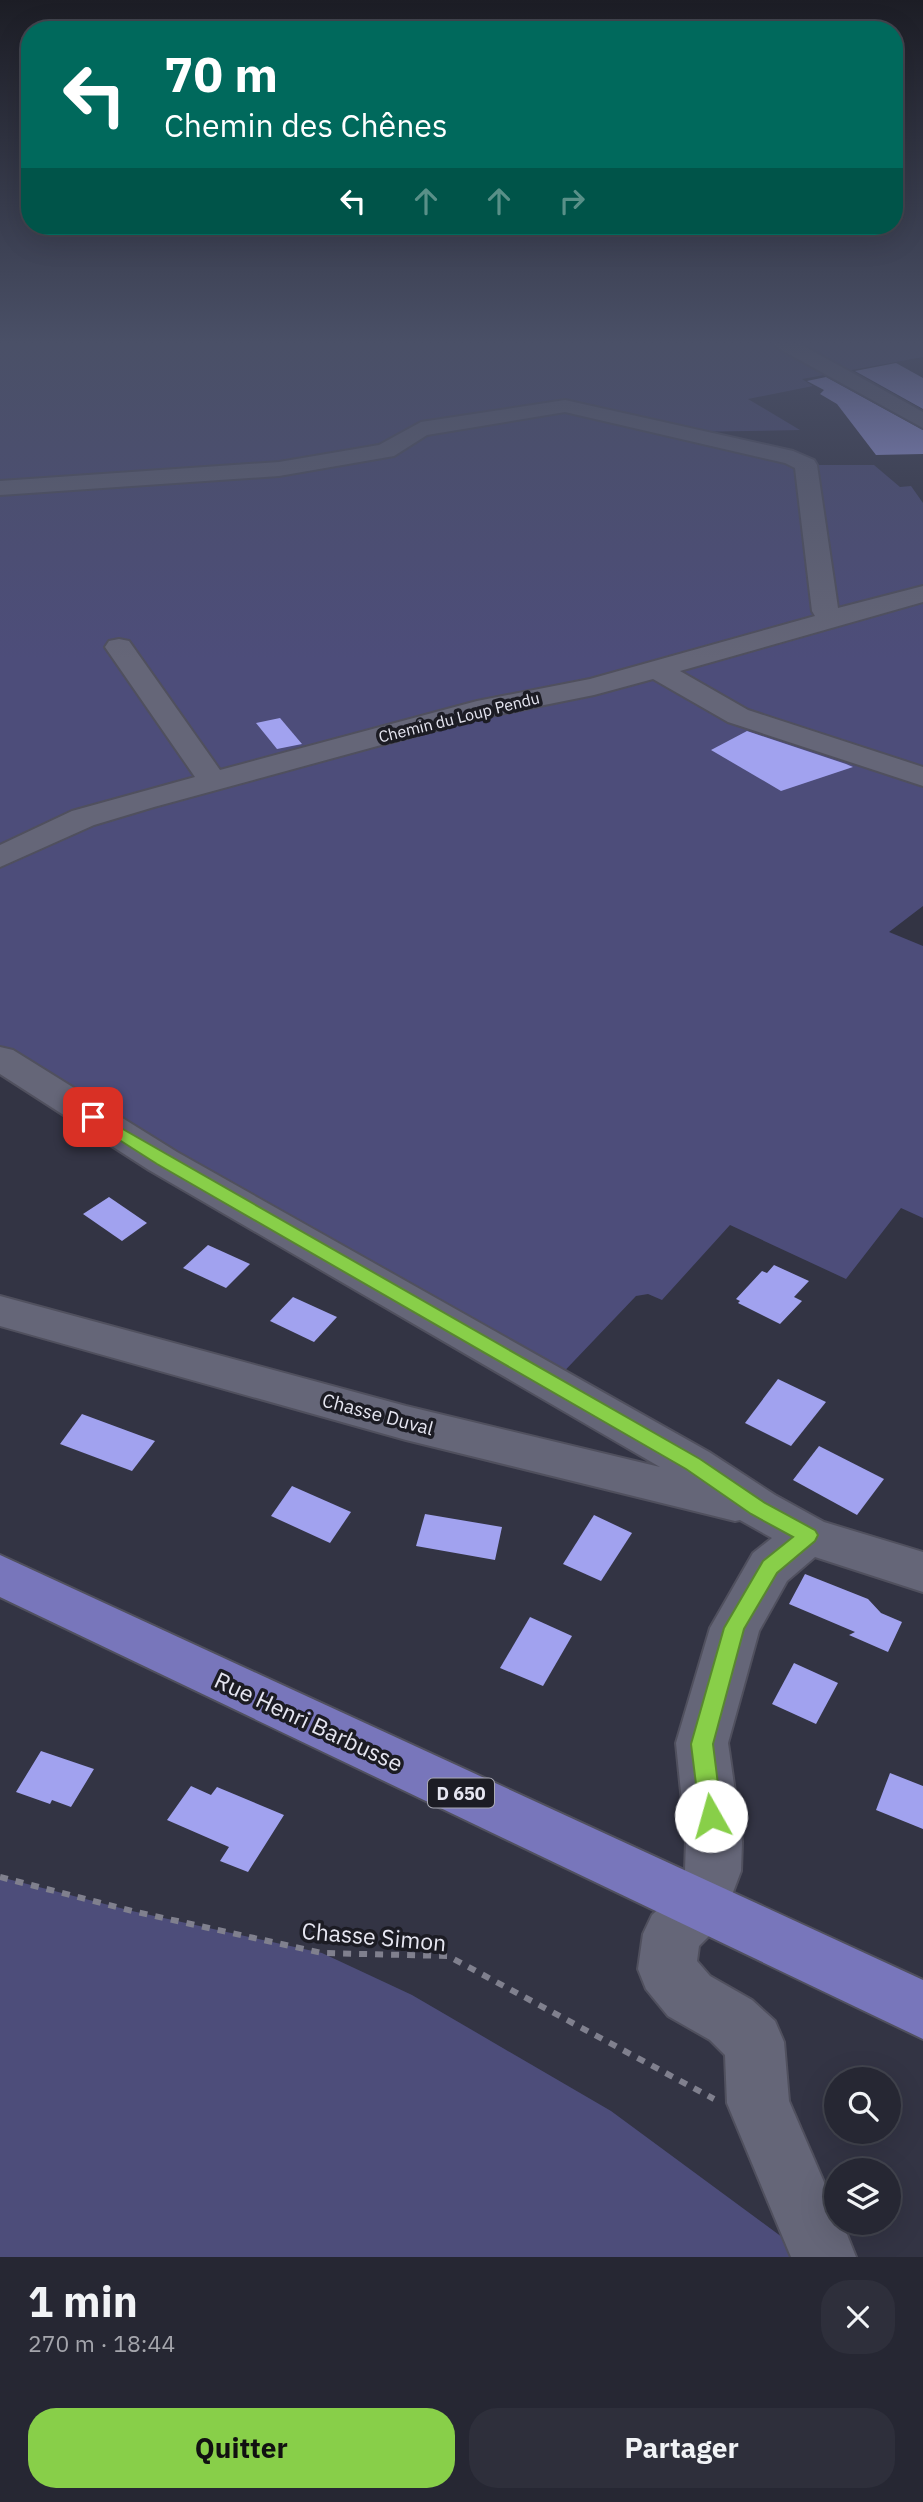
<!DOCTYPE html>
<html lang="fr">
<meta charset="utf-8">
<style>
body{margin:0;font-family:"IBM Plex Sans",sans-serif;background:#2e2f3b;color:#f1f3f6;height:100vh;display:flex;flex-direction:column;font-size:26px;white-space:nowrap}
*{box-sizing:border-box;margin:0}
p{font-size:23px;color:#a4a5ac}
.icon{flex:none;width:38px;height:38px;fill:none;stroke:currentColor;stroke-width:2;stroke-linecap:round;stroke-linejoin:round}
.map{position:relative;height:2257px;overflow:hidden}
.sheet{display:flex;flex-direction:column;background:#262733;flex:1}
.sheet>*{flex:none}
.hud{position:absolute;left:21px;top:21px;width:882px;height:214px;border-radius:28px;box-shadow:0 7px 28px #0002,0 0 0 2px #42444e;background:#00695c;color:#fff;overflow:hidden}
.controls{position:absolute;left:824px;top:2067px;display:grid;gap:14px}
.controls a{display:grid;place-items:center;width:77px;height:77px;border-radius:50%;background:#262733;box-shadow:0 7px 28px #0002,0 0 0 2px #42444e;font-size:35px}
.pin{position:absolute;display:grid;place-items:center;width:60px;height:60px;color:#fff;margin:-30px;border-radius:14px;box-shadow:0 4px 10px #0006}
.me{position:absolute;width:77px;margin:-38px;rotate:353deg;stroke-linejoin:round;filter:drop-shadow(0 0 5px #0008)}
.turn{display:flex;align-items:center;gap:24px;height:147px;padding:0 28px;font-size:32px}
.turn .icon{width:91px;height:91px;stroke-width:2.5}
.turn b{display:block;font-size:49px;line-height:60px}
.lanes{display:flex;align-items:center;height:66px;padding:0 28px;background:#0003;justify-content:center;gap:35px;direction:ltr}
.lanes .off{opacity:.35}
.round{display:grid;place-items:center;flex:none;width:74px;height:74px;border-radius:28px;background:#2e2f3b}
.head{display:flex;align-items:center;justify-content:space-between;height:119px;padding:0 28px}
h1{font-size:42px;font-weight:700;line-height:52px}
.action{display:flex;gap:14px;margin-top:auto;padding:14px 28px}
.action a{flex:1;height:80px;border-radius:28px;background:#88cf49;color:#111;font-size:28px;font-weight:700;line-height:80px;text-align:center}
.action a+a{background:#2e2f3b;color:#f1f3f6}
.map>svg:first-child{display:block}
</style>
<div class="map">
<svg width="923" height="2257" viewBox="0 0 923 2257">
<rect width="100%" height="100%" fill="#333444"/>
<g fill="#4d4d7a">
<path d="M0,343H923V357L802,379L813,386L748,399L800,430L685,432L806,465H874L900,487L911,486L923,503V906L889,932L923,946V1218L901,1208L846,1279L730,1225L662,1300L648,1294L636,1296L553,1383L0,1058Z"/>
<path d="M0,1877L132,1911L322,1953L412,1995L611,2111L809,2257H0Z"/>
</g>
<g fill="#a1a2ef">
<path d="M896,363L923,378V409L855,371Z"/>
<path d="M826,377L923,430V454L876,455L837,404L820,394L824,390L807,381Z"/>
<path d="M280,718L302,744L277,749L256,723Z"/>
<path d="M747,731L846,764L853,767L781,791L711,750Z"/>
<path d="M109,1197L147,1223L122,1241L83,1214Z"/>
<path d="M208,1245L250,1264L226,1288L183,1268Z"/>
<path d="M774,1265L809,1281L794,1297L802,1301L780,1324L738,1303L740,1301L736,1299L762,1271L767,1273Z"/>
<path d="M293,1297L337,1317L314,1342L270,1321Z"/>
<path d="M778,1379L826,1402L791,1446L745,1423Z"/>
<path d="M82,1414L155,1441L132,1471L60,1444Z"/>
<path d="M819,1446L884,1479L857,1515L793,1480Z"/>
<path d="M292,1486L351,1512L330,1543L271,1516Z"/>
<path d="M425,1514L502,1527L495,1560L416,1546Z"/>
<path d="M594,1515L632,1533L601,1581L563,1564Z"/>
<path d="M805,1574L868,1599L881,1613L902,1622L888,1652L849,1635L855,1632L789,1604Z"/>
<path d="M530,1617L572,1636L543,1686L500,1668Z"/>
<path d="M794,1663L838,1683L816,1724L772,1704Z"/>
<path d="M41,1751L94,1769L71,1807L52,1800L50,1804L16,1792Z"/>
<path d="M890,1773L923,1786V1829L876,1810Z"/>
<path d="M191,1786L211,1795L217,1787L284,1815L248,1872L220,1861L229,1847L167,1820Z"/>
</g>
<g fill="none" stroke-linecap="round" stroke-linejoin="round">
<g stroke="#50505e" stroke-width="4">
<g id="minor">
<path d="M773,343H798L923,412V428L776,347Z"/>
<path d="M565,400L793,451L814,460L817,465L838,608L923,586V602L680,671L748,710L923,767V786L728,722L653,679L594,695L480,718L154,807L94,825L0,867V845L72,811L195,777L105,647L109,641L119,639L129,641L220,770L477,701L590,679L815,616L812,611L795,468L785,463L565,412L427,435L394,456L279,476L0,495V481L279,462L379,445L421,422Z"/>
<path d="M0,1047L13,1050L177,1152L709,1452L775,1495L824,1522L923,1552V1592L815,1557L787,1581L759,1631L728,1743L742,1841L741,1871L721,1924L699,1946L697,1961L710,1976L752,2000L775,2021L784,2042L789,2101L836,2210V2222H842L856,2257H791L727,2103L725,2055L710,2040L668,2016L646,1989L638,1969L643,1934L652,1915L679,1889L685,1871L686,1841L676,1743L710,1628L753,1553L772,1538L740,1520L735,1521L406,1440L0,1326V1296L406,1406L660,1467L149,1170L0,1074Z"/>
</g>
</g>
<g stroke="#50505e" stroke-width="4">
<path id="major" d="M0,1555L923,1980V2039L0,1597Z"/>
</g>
<path stroke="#80808e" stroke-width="6" stroke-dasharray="8 8" stroke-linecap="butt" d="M0,1877L132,1911L322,1953L448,1956L714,2099"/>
<use href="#minor" fill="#656678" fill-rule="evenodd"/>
<use href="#major" fill="#7876bb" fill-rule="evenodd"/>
</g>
<linearGradient id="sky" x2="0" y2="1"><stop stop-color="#1c1d25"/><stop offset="0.52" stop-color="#4a5067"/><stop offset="1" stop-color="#4a5067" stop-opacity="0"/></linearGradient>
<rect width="923" height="659" fill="url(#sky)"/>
<path fill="#88cf49" stroke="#58872f" stroke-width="2" d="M93,1112L700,1459L765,1503L815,1530L818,1535L815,1541L777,1573L744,1629L713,1744L722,1816L719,1823L711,1826L703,1823L700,1816L691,1744L724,1628L763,1561L793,1537L751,1514L686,1469L157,1164L88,1120L85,1117Z"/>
<g text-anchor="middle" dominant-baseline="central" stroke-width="7" stroke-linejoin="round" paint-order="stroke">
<g font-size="16" fill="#e6e6f1" stroke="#1c1c24">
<text transform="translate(459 717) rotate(-14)">Chemin du Loup Pendu</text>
</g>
<rect fill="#1c1c24" stroke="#a9a9b4" stroke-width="2" x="428" y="1778.5" width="66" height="29" rx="5"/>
<g font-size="18" font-weight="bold" fill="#e6e6f1">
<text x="461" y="1793">D 650</text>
</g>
<g font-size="19" fill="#e6e6f1" stroke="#1c1c24">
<text transform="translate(378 1414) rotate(15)">Chasse Duval</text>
</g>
<g font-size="23" fill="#e6e6f1" stroke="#1c1c24">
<text transform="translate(309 1721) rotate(25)">Rue Henri Barbusse</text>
<text transform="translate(374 1936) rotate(5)">Chasse Simon</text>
</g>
</g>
</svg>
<div class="controls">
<a><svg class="icon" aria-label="search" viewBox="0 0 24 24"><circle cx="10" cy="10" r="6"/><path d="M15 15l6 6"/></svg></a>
<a><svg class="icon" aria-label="layers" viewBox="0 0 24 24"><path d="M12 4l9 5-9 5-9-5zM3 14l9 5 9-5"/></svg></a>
</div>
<div class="pin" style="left:93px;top:1117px;background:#d93025"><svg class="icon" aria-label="arrive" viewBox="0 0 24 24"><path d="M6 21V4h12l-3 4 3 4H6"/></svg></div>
<svg class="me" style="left:711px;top:1816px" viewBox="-20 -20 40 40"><circle r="19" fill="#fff"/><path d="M0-13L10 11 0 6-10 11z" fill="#88cf49"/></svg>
<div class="hud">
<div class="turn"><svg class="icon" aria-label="left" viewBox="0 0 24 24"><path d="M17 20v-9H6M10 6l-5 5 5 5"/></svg><div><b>70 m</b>Chemin des Chênes</div></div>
<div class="lanes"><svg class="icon" aria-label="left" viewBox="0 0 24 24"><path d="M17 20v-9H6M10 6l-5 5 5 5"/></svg><svg class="icon off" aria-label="ahead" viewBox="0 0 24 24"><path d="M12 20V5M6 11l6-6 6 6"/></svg><svg class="icon off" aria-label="ahead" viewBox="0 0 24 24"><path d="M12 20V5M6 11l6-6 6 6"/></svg><svg class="icon off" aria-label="right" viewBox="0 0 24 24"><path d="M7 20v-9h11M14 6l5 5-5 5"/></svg></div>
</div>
</div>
<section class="sheet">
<div class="head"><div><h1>1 min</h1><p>270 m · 18:44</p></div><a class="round"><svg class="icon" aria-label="close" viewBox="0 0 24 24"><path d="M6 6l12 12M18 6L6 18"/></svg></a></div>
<div class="action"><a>Quitter</a><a>Partager</a></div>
</section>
